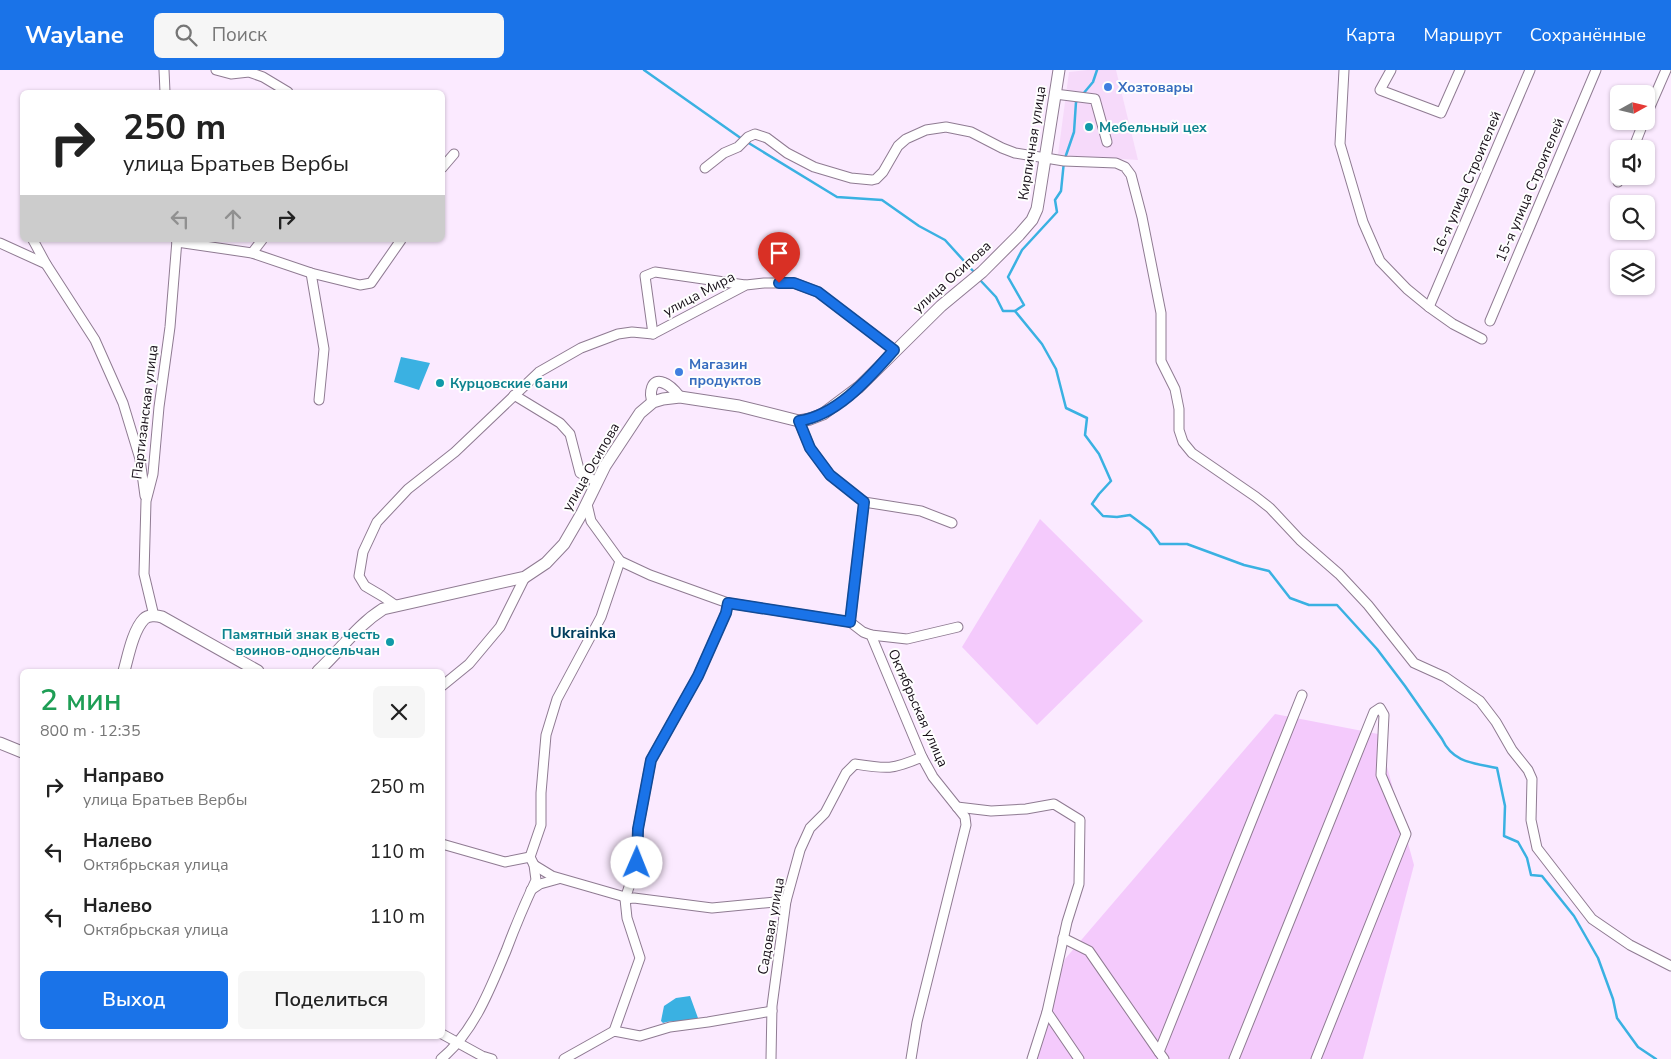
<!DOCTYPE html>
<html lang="ru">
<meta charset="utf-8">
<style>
body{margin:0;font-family:"Nunito Sans",sans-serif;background:#f6f6f6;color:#222;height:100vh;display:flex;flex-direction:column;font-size:19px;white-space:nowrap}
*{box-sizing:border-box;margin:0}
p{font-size:16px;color:#767676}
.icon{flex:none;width:28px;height:28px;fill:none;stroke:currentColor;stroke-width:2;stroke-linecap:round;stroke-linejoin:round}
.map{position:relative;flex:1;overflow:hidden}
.sheet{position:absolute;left:20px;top:599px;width:425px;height:370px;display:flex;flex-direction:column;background:#fff;border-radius:8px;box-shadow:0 1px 4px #0004}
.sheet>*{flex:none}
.hud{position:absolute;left:20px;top:20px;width:425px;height:152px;border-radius:8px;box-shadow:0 1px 4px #0004;background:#fff;color:#222;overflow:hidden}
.needle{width:32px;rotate:82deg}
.tools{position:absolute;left:1610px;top:15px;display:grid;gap:10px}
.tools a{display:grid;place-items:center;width:45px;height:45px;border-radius:8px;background:#fff;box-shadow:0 1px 4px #0004;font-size:25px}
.pin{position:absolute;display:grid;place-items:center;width:42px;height:42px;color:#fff;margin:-51px -21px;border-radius:50% 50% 50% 0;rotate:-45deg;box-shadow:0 0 5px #0007}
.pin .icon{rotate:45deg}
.me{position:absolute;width:55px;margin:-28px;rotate:1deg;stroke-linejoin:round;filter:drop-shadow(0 0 4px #0008)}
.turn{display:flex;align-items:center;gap:18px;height:105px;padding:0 20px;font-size:22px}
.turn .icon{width:65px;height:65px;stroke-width:2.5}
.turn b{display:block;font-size:35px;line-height:42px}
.lanes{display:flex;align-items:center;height:48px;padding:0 20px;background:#0003;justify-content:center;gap:25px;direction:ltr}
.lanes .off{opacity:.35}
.round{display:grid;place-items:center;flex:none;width:52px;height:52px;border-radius:8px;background:#f6f6f6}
.headline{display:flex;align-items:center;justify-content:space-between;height:85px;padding:0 20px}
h1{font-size:30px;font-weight:600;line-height:38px;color:#1e9e55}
.primary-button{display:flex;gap:10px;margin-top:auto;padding:10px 20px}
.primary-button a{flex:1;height:58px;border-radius:8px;background:#1a73e8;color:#fff;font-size:20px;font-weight:600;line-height:58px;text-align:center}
.primary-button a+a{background:#f6f6f6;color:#222}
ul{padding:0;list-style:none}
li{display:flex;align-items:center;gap:15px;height:65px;padding:0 20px}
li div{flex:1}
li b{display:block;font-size:19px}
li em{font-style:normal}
header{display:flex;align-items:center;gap:30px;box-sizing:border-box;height:70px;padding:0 25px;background:#1a73e8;color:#fff}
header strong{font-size:24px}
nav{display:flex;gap:28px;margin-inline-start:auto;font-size:18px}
.search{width:350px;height:45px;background:#f6f6f6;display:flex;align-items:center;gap:12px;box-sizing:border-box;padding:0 18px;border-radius:8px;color:#767676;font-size:19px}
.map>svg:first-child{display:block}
</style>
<header>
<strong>Waylane</strong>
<div class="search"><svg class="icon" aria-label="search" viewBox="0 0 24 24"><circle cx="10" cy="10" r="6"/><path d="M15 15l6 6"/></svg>Поиск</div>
<nav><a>Карта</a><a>Маршрут</a><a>Сохранённые</a></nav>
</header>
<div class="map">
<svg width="1671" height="989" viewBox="0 0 1671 989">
<rect width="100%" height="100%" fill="#fbeaff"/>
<path fill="#f6dafa" d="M1088,0H1116L1138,90L1058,85L1069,2Z"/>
<g fill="#f4cafc">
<path d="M1040,449L1143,551L1037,655L962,577Z"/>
<path d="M1275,644L1378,664L1414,795L1363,989H1032L1065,889Z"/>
</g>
<g fill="#3ab1e2">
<path d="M401,287L430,293L419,320L394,312Z"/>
<path d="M690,926L698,948C688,954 674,949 663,953L661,951L664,936L676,928Z"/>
</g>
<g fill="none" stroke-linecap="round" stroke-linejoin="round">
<g stroke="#3ab1e2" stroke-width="2.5">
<path d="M644,0L742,69"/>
<path d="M1083,24L1093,12L1097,0"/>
<path d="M747,72L837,127L882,130L919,156L945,170L974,202"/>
<path d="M980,210L996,227L1003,241H1015L1042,274L1056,299L1066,338L1087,348L1085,365L1099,384L1111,411L1099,424L1092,434L1103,446L1117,447L1130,445L1150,460L1160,474H1187L1244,495L1269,501L1290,528L1309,535H1337L1377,579L1405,616L1442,669C1453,693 1474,693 1497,698L1505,736L1504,766L1518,772L1527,788L1531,805L1542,806L1574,846L1598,888L1613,929L1617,948L1638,977L1656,989"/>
<path d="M1015,241L1024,235L1008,207L1022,180L1057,142L1055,130L1061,121L1064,91L1074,62L1076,32L1078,30"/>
</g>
<g stroke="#8f7b92" stroke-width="11">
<g id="minor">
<path d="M164,0L165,22"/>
<path d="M216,0L231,4L249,2L263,7L288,22"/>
<path d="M1344,0L1340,74L1363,152L1380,191L1407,219L1429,237L1453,254L1482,269"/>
<path d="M1391,0L1380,20L1441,43L1460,0"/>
<path d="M1055,24L1095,29L1107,72"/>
<path d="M1646,46L1666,0"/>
<path d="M1633,79L1644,51"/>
<path d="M442,98L454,84"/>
<path d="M705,98L724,83L738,77L748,67L755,64L767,68L787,83L814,97L851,108L872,110L876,109L883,102L898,76L906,69L926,60L946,57L971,62L1002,78L1015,83L1064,91L1116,93L1125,97L1131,105L1142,147L1161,243V291L1175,319L1179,339V360L1183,372L1192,383L1256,427L1270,438L1300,470L1339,504L1368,535L1414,593L1445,607L1480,631L1496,652L1512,680L1528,700L1532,709L1531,750L1537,778L1592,849L1630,875L1671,896"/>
<path d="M1618,112L1621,106"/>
<path d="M33,170L46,194L95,270L123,333L140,389L145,426"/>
<path d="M177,172L252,183L311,203L360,215L371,213L401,170"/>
<path d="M0,173L46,194"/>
<path d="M252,183L262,170"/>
<path d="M311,203L324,279L319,330"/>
<path d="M1429,237L1530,0"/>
<path d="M1490,251L1596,0"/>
<path d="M653,264L645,206L655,202L745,215"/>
<path d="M514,325L560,353L570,364L580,403L597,412"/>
<path d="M799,351L810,378L830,405L864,432L850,552L863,562L871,565L922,687L933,707L965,747L966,755L917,952L911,989"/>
<path d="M864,432L921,441L952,453"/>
<path d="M587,434L591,451L620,491L650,505L728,533L850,552"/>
<path d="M395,535L382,526L365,516L359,506L363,482L377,452L408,419L455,382L539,302L581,278L618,264L632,262L653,264L746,215L764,213H794L818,222L894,280"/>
<path d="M154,546L144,504L146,431L153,404L159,337L170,257L177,170"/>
<path d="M871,565L907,569L958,557"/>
<path d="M442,616L469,594L500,557L525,507"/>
<path d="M957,737L991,741L1026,739L1054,734L1080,750L1079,814L1067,852L1047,942L1032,989"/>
<path d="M442,774L505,792L530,787"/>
<path d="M534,795L552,806L625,827V829L634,828L712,838L786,831"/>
<path d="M531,820L540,814L558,809"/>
<path d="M1063,868L1089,881L1159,982"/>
<path d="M1047,942L1079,989"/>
<path d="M614,961L640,888L627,848L625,829L637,793L638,759L651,690L698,606L726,543L728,533"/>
<path d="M442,964L482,986L492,989"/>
<path d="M441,989C474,962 490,919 506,881C515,857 525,833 536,810L534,795L530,787L541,755V723L546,665L557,629L601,547L620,491"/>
<path d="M564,989L614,961L640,966L670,957L708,952L772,941"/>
<path d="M771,989L772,936L786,831L800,780L810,758L825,743L846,703L855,694C887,699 892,700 922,687"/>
<path d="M1164,989L1159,982L1302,625"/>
<path d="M1234,989L1374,642L1380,638L1384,645L1381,705L1406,764L1316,989"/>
</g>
</g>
<g stroke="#8f7b92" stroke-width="12">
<path id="tertiary" d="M653,332C649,324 651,307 664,313C670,315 676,322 680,327"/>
</g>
<g stroke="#8f7b92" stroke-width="13">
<g id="secondary">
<path d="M124,601C128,587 133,560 144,549C148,545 156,545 162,547L258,601"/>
<path d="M318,601C341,580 356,556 383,539L525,507L546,493L564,474L582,443L605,396L640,343L653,332L663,329L680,327L739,336L799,351L810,349L823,344L859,317L941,236L982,202L1019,165L1032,150L1037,139L1039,127L1059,0"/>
<path d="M0,673L22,682"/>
</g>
</g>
<use href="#minor" stroke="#fff" stroke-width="9"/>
<use href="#tertiary" stroke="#fff" stroke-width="10"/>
<use href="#secondary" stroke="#fff" stroke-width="11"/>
</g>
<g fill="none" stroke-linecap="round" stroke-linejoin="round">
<g stroke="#114b97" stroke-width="12">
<path id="route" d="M637,793L638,759L651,690L698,606L726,543L728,533L850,552L864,432L830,405L810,378L799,351C838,345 869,308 894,280L818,222L794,213H779"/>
</g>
<use href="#route" stroke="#1a73e8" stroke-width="9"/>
</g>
<g fill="#3f7fe0" stroke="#fefefe" stroke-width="2">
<circle cx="1108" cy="17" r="5"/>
<circle cx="679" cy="302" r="5"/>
</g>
<g fill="#0f9aa8" stroke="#fefefe" stroke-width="2">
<circle cx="1089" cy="57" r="5"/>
<circle cx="440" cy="313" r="5"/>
<circle cx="390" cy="572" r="5"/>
</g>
<g text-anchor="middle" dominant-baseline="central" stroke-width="4" stroke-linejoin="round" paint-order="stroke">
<g font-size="14" font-weight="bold" fill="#366cbe" stroke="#fefefe" text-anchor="start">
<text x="1118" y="17">Хозтовары</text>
<text x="689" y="294">Магазин<tspan x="689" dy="16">продуктов</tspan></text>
</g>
<g font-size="14" font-weight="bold" fill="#0d838f" stroke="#fefefe" text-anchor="start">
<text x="1099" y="57">Мебельный цех</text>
<text x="450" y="313">Курцовские бани</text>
<text x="380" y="564" text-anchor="end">Памятный знак в честь<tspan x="380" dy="16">воинов-односельчан</tspan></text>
</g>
<g font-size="14" fill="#170f18" stroke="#fefefe">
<text transform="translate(1032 73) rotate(-81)">Кирпичная улица</text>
<text transform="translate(1467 113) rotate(-67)">16-я улица Строителей</text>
<text transform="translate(1530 120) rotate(-67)">15-я улица Строителей</text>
<text transform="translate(952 207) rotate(-42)">улица Осипова</text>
<text transform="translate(699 224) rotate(-28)">улица Мира</text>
<text transform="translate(145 342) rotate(-83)">Партизанская улица</text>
<text transform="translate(591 397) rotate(-60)">улица Осипова</text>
<text transform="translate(918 638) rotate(66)">Октябрьская улица</text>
<text transform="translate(771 856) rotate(-80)">Садовая улица</text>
</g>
<g font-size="16" font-weight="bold" fill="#003d5e" stroke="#fefefe">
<text x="583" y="563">Ukrainka</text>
</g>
</g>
</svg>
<div class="tools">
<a><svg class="needle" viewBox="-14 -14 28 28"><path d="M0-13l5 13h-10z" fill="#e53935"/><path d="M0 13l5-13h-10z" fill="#767676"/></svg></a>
<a><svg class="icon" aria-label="sound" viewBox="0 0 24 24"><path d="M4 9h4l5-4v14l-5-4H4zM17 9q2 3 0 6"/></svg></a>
<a><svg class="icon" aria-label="search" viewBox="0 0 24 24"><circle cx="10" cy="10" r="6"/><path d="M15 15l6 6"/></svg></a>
<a><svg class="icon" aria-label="layers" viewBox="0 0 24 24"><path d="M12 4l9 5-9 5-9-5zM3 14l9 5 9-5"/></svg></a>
</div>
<div class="pin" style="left:779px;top:213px;background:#d93025"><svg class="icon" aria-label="arrive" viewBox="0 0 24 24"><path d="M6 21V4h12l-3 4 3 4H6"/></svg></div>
<svg class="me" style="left:637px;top:793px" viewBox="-20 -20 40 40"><circle r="19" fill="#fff"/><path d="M0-13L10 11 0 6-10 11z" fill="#1a73e8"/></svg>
<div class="hud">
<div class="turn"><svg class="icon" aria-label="right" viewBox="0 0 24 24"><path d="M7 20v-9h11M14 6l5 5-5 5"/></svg><div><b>250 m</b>улица Братьев Вербы</div></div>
<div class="lanes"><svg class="icon off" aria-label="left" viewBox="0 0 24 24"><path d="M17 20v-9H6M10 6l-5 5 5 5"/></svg><svg class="icon off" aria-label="ahead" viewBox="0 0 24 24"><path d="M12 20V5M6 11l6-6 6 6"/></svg><svg class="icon" aria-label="right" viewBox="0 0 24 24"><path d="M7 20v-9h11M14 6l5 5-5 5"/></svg></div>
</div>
<section class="sheet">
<div class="headline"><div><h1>2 мин</h1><p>800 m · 12:35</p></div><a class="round"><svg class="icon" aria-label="close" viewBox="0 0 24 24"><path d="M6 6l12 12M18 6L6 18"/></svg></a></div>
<ul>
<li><svg class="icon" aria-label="right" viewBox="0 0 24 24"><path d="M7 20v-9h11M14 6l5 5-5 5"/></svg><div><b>Направо</b><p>улица Братьев Вербы</p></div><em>250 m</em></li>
<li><svg class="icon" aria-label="left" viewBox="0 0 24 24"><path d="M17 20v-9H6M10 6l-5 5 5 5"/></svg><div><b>Налево</b><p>Октябрьская улица</p></div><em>110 m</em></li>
<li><svg class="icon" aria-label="left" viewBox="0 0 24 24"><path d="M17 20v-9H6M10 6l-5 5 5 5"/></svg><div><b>Налево</b><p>Октябрьская улица</p></div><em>110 m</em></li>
</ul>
<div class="primary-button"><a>Выход</a><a>Поделиться</a></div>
</section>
</div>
